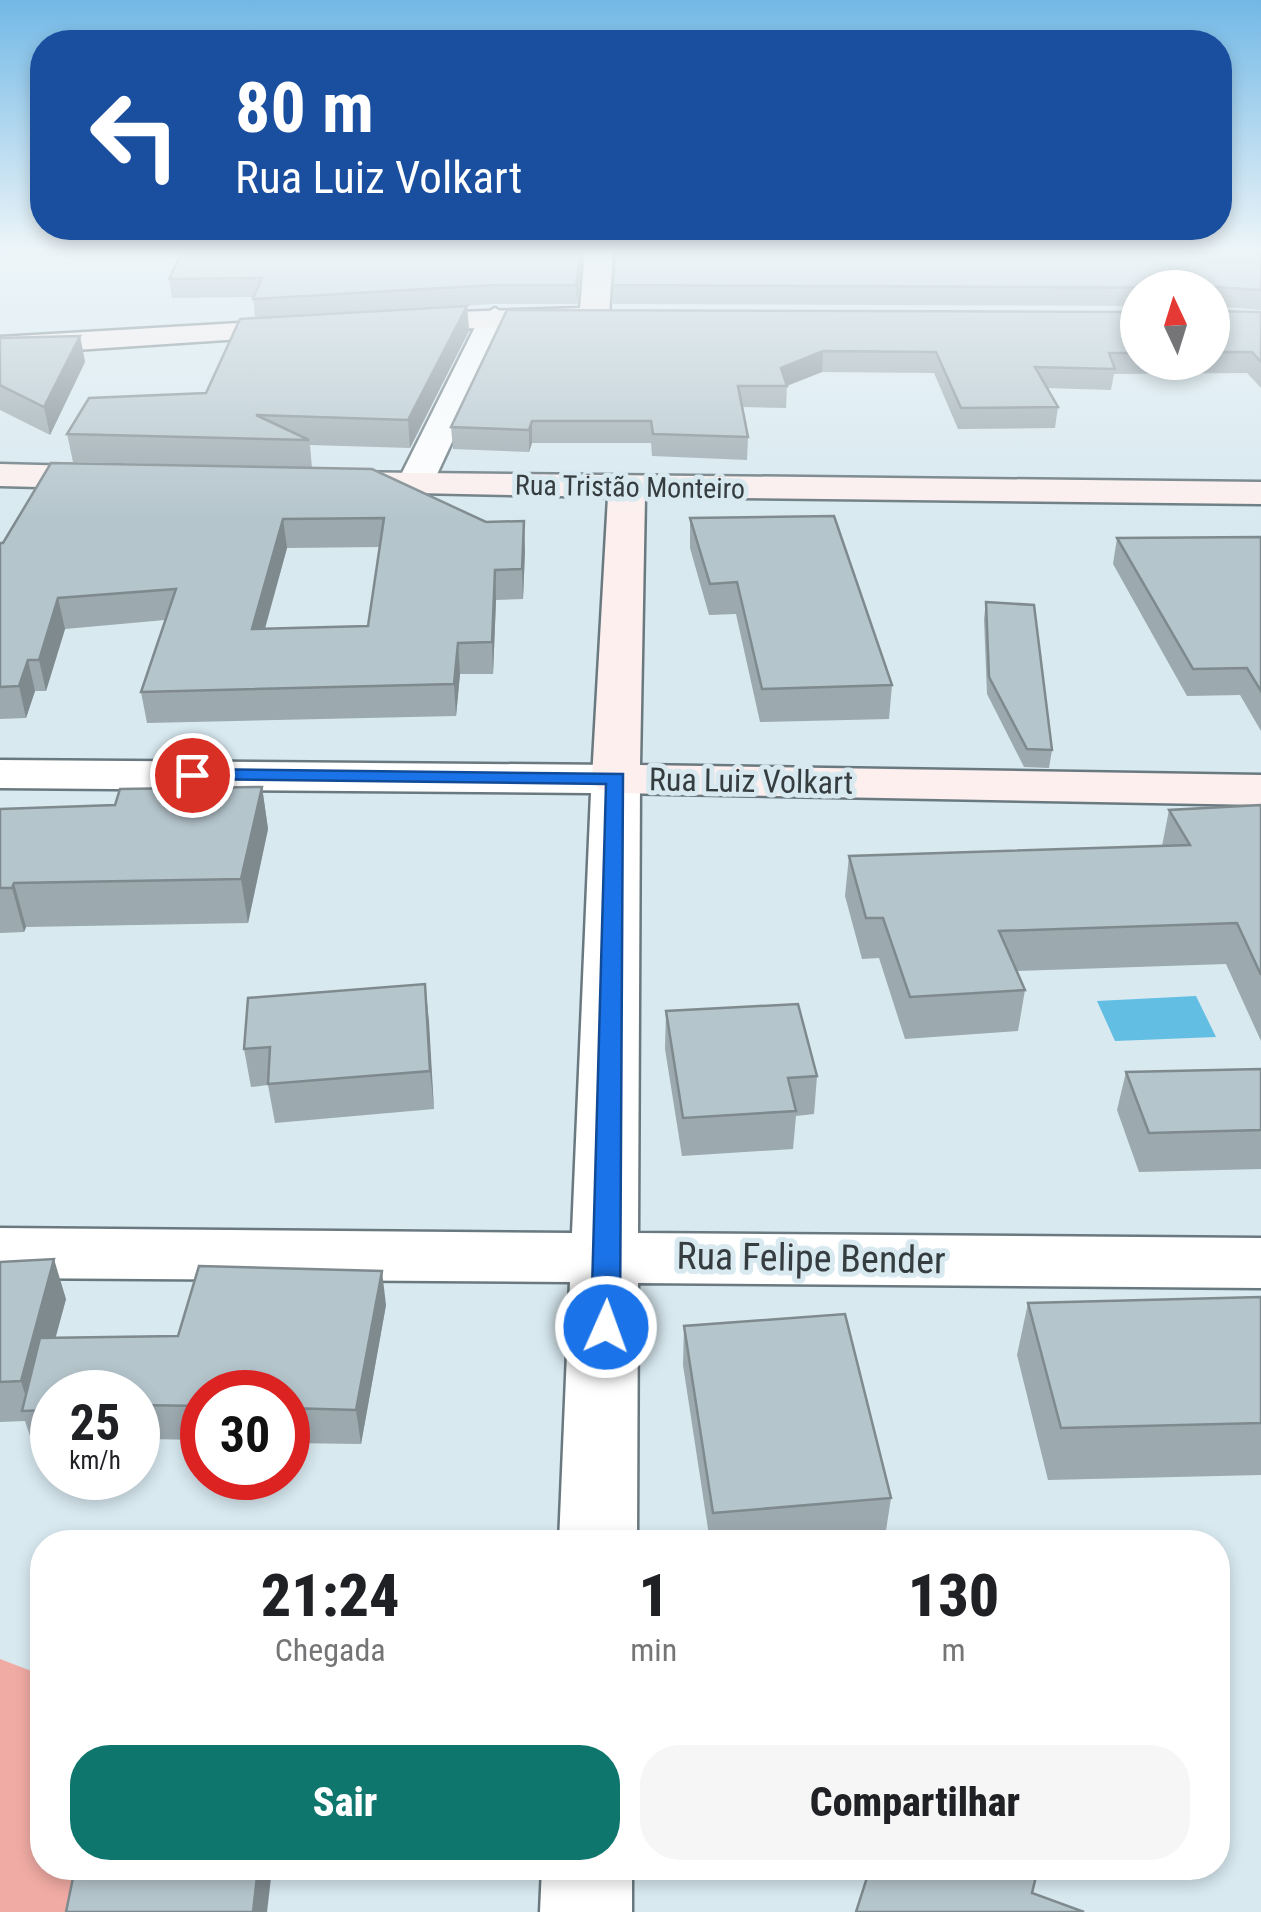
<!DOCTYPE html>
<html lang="pt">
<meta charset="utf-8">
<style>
body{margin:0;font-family:"Roboto Condensed",sans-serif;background:#f6f6f6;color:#202124;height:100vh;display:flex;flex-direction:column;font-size:38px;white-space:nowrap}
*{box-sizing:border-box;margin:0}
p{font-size:32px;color:#757577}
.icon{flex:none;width:55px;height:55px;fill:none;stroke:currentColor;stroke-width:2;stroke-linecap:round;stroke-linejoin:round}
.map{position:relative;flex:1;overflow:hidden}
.panel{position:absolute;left:30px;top:1530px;width:1200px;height:350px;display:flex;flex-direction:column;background:#fff;border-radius:40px;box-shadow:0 5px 15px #0003}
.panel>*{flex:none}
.guide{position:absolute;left:30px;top:30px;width:1202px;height:210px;border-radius:40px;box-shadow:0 5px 15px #0003;background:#1a4fa0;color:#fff;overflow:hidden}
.needle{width:65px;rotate:356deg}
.controls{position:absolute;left:1120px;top:270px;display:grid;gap:20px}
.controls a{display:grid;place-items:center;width:110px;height:110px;border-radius:50%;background:#fff;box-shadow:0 5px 15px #0003;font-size:50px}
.speed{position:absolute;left:30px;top:1370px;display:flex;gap:20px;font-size:50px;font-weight:700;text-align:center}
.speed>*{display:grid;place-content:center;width:130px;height:130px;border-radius:50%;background:#fff;box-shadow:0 5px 15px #0003;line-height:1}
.speed small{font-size:25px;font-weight:400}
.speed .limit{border:15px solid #d22;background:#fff;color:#111}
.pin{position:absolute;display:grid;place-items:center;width:85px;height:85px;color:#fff;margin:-42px;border:5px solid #fff;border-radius:50%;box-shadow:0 2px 10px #0007}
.me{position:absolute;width:110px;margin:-55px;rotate:2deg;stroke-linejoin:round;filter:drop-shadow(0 0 8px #0008)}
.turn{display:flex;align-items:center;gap:35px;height:210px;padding:0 40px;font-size:45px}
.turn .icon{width:130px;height:130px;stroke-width:2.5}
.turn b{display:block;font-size:70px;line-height:85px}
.eta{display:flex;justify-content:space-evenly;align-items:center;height:170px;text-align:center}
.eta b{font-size:60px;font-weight:800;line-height:70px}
.primary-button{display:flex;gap:20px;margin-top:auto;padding:20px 40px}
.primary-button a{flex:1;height:115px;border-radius:40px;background:#0f766e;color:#fff;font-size:40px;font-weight:800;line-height:115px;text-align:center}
.primary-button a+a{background:#f6f6f6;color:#202124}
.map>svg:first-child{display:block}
</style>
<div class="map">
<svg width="1261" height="1912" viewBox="0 0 1261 1912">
<rect width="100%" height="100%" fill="#d8e9f0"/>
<path fill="#f0aba4" d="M0,1659L42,1675V1868H146L148,1912H0Z"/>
<path fill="#62bee2" d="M1196,996L1216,1037L1115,1041L1097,1001Z"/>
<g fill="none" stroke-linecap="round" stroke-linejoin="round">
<path fill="#62bee2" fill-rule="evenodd" d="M0,252H11L0,256Z"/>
<g stroke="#6a797f" stroke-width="5">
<g id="street">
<path d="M495,308L510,317L432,485L427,493H401L396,485L480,317Z"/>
<path d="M0,760L616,765L633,769L640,779L638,1233L1261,1238V1288L638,1283L637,1542H559L570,1282L0,1278V1228L572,1233L591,793L0,788Z"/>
<path d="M542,1868H632V1912H540Z"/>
</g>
</g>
<g stroke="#6a797f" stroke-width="5">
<g id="secondary">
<path d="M585,252H613L609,316L605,322L392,332L377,323L392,314L580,308Z"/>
<path d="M306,319L317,322L321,328L317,334L0,355V337Z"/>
<path d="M0,464L118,467L131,470L136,478L131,486L118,489L0,486Z"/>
<path d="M334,472L1261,482V504L645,497L640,765L1261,775V805L616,793L599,789L592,779L608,497L321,491L316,483L321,475Z"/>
</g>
</g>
<use href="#street" fill="#fff" fill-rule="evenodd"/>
<use href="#secondary" fill="#fcefee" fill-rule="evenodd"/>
</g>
<g fill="#9ca9af" fill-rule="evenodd">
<path d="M584,252L577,304H495L255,318L253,297L172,298L169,279Z"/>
<path d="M1261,252V310L1214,306L1213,311L1261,312V388L1247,373L1114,374L1111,390L1047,388L1058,407L1055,428L958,429L934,373L822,372L787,386L786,408L743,407L748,437L747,460L652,456L651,443H532L529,452L453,449L451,427L507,310L1138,312V362H1212V288H1138V306L613,304V285Z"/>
<path d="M467,306L469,331L410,448L310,445L312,468L73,462L67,434L206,393Z"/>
<path d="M80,336L85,362L50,435L0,410V338Z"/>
<path d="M372,469L525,550L523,599L496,600L493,674H460L456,716L147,723L141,692L165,620L65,629L46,691H35L26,718L0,719V543ZM380,547L368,626L265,629L287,548Z"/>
<path d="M690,518L892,685L889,719L760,722L736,614L709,615L690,548Z"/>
<path d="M1261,537V731L1240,695L1187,696L1113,564L1117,538Z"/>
<path d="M986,602L1052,750L1049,768L1024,767L987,694L984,619Z"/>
<path d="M262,787L268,829L248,923L26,927L24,932L0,933V809L115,805Z"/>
<path d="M1261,805V1041L1226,964L1017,971L1025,990L1018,1031L905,1039L879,958L862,959L845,896L849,856L1162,846L1169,810Z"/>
<path d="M425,984L434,1109L275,1123L268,1085L251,1087L244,1049Z"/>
<path d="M666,1011L817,1076L814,1114L796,1116L793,1149L682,1156L665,1049Z"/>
<path d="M1261,1069V1169L1139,1172L1117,1110L1126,1072Z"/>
<path d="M0,1262L66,1299L55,1338L178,1336L386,1305L361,1444L288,1443V1392H202V1440L146,1439L145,1443L138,1444V1392H52V1445H33L25,1421L0,1422Z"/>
<path d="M1261,1297V1475L1048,1480L1017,1355L1028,1303Z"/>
<path d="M684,1326L891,1498L885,1537L824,1542H710L683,1365Z"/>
</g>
<g fill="#7f8a8f">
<path d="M581,252H584L577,304L576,285Z"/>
<path d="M467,306L469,331L410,448L408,420Z"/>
<path d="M80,336L85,362L50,435L44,407Z"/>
<path d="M823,351L822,372L786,386L781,368Z"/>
<path d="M532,421V443L529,452V430Z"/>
<path d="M283,519L287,548L256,660L252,629Z"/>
<path d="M524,521L525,550L523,599L522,569Z"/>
<path d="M495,570L496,600L493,674L492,642Z"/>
<path d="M58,598L65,629L46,691L39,660Z"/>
<path d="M458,643L460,674L456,716L454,684Z"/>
<path d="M28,660L35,691L26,718L19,686Z"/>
<path d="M262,787L268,829L248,923L241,879Z"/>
<path d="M14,883L26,927L24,932L12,888Z"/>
<path d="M425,984L429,1021L434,1109L430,1071Z"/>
<path d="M54,1259L66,1299L36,1411H30L21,1381Z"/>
<path d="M382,1271L386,1305L361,1444L356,1410Z"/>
<path d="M138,1406L146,1439L145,1443L138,1414Z"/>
<path d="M258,1868H269L271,1878L267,1912H253Z"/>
</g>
<g fill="#b5c5cc" stroke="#7f8a8f" stroke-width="2.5" fill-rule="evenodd">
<path d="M182,252H581L576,285H494L253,299L262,278L169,279Z"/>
<path d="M615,252H1261V290L1216,287L1213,311L1261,312V362L1252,352H1212V288L613,285Z"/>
<path d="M467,306L408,420L256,415L309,440L67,434L89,398L206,393L240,319Z"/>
<path d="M507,310L1138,312V353H1109L1115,369L1035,367L1058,407L961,408L936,352L823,351L781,368L787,386H738L748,437L653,434L651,421H532L529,430L451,427Z"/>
<path d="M80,336L44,407L0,385V338Z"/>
<path d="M51,463L372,469L486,522L524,521L522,569L495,570L492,642L458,643L454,684L141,692L176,589L58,598L39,660H28L19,686L0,687V543H3ZM384,518L368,626L252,629L283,519Z"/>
<path d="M834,516L892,685L762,689L737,582L710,584L690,518Z"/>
<path d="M1261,537V691L1247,668L1193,669L1117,538Z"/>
<path d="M986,602L1034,605L1052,750L1027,749L989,677Z"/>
<path d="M262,787L241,879L14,883L12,888H0V809L115,805L120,789Z"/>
<path d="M1261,805V975L1237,923L999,931L1025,990L910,997L883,918H866L849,856L1190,845L1169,810Z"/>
<path d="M425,984L430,1071L268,1084L270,1047L244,1049L248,998Z"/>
<path d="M798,1004L817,1076L788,1078L796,1111L683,1118L666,1011Z"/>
<path d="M1261,1069V1130L1149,1133L1126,1072Z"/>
<path d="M54,1259L21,1381L0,1382V1262Z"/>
<path d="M199,1266L382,1271L356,1410L288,1408V1392H202V1406L138,1405V1392H52V1410L22,1411L40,1338L178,1336Z"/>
<path d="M1261,1297V1423L1061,1428L1028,1303Z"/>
<path d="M845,1314L891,1498L713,1513L684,1326Z"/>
<path d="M1182,1540L1183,1542H1111Z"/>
<path d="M75,1868H258L253,1912H66Z"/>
<path d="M870,1868H1038L1032,1893L1084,1912H856Z"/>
</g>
<linearGradient id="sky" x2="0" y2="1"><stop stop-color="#72b8e6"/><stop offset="0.48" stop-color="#edf5f8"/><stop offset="1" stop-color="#edf5f8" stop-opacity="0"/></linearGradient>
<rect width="1261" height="520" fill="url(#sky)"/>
<path fill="#1a73e8" stroke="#114b97" stroke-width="2.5" d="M192,769L623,774L620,1327L616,1335H595L591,1327L606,784L185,779V771Z"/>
<g text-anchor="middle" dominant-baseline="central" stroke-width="10" stroke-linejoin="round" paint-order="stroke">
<g font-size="28" fill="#363d40" stroke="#d8e9f0">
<text transform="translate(630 487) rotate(1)">Rua Tristão Monteiro</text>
</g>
<g font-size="32" fill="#363d40" stroke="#d8e9f0">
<text transform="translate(751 781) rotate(1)">Rua Luiz Volkart</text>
</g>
<g font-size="38" fill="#363d40" stroke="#d8e9f0">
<text transform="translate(811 1258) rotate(1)">Rua Felipe Bender</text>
</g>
</g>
</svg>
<div class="controls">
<a><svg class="needle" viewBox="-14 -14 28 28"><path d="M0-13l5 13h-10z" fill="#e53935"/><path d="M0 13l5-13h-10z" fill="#757577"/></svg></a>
</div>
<div class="speed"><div>25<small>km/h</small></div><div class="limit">30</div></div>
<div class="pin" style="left:192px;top:775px;background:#d93025"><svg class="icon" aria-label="arrive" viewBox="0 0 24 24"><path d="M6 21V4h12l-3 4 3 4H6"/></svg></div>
<svg class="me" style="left:606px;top:1327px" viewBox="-20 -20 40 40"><circle r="17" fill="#1a73e8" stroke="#fff" stroke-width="3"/><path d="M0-11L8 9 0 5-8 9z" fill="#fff"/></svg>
<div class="guide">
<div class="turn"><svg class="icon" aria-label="left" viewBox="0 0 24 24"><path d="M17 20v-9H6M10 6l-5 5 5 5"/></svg><div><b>80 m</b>Rua Luiz Volkart</div></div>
</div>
<section class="panel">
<div class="eta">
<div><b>21:24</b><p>Chegada</p></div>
<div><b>1</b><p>min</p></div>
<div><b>130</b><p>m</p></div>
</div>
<div class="primary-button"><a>Sair</a><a>Compartilhar</a></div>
</section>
</div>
